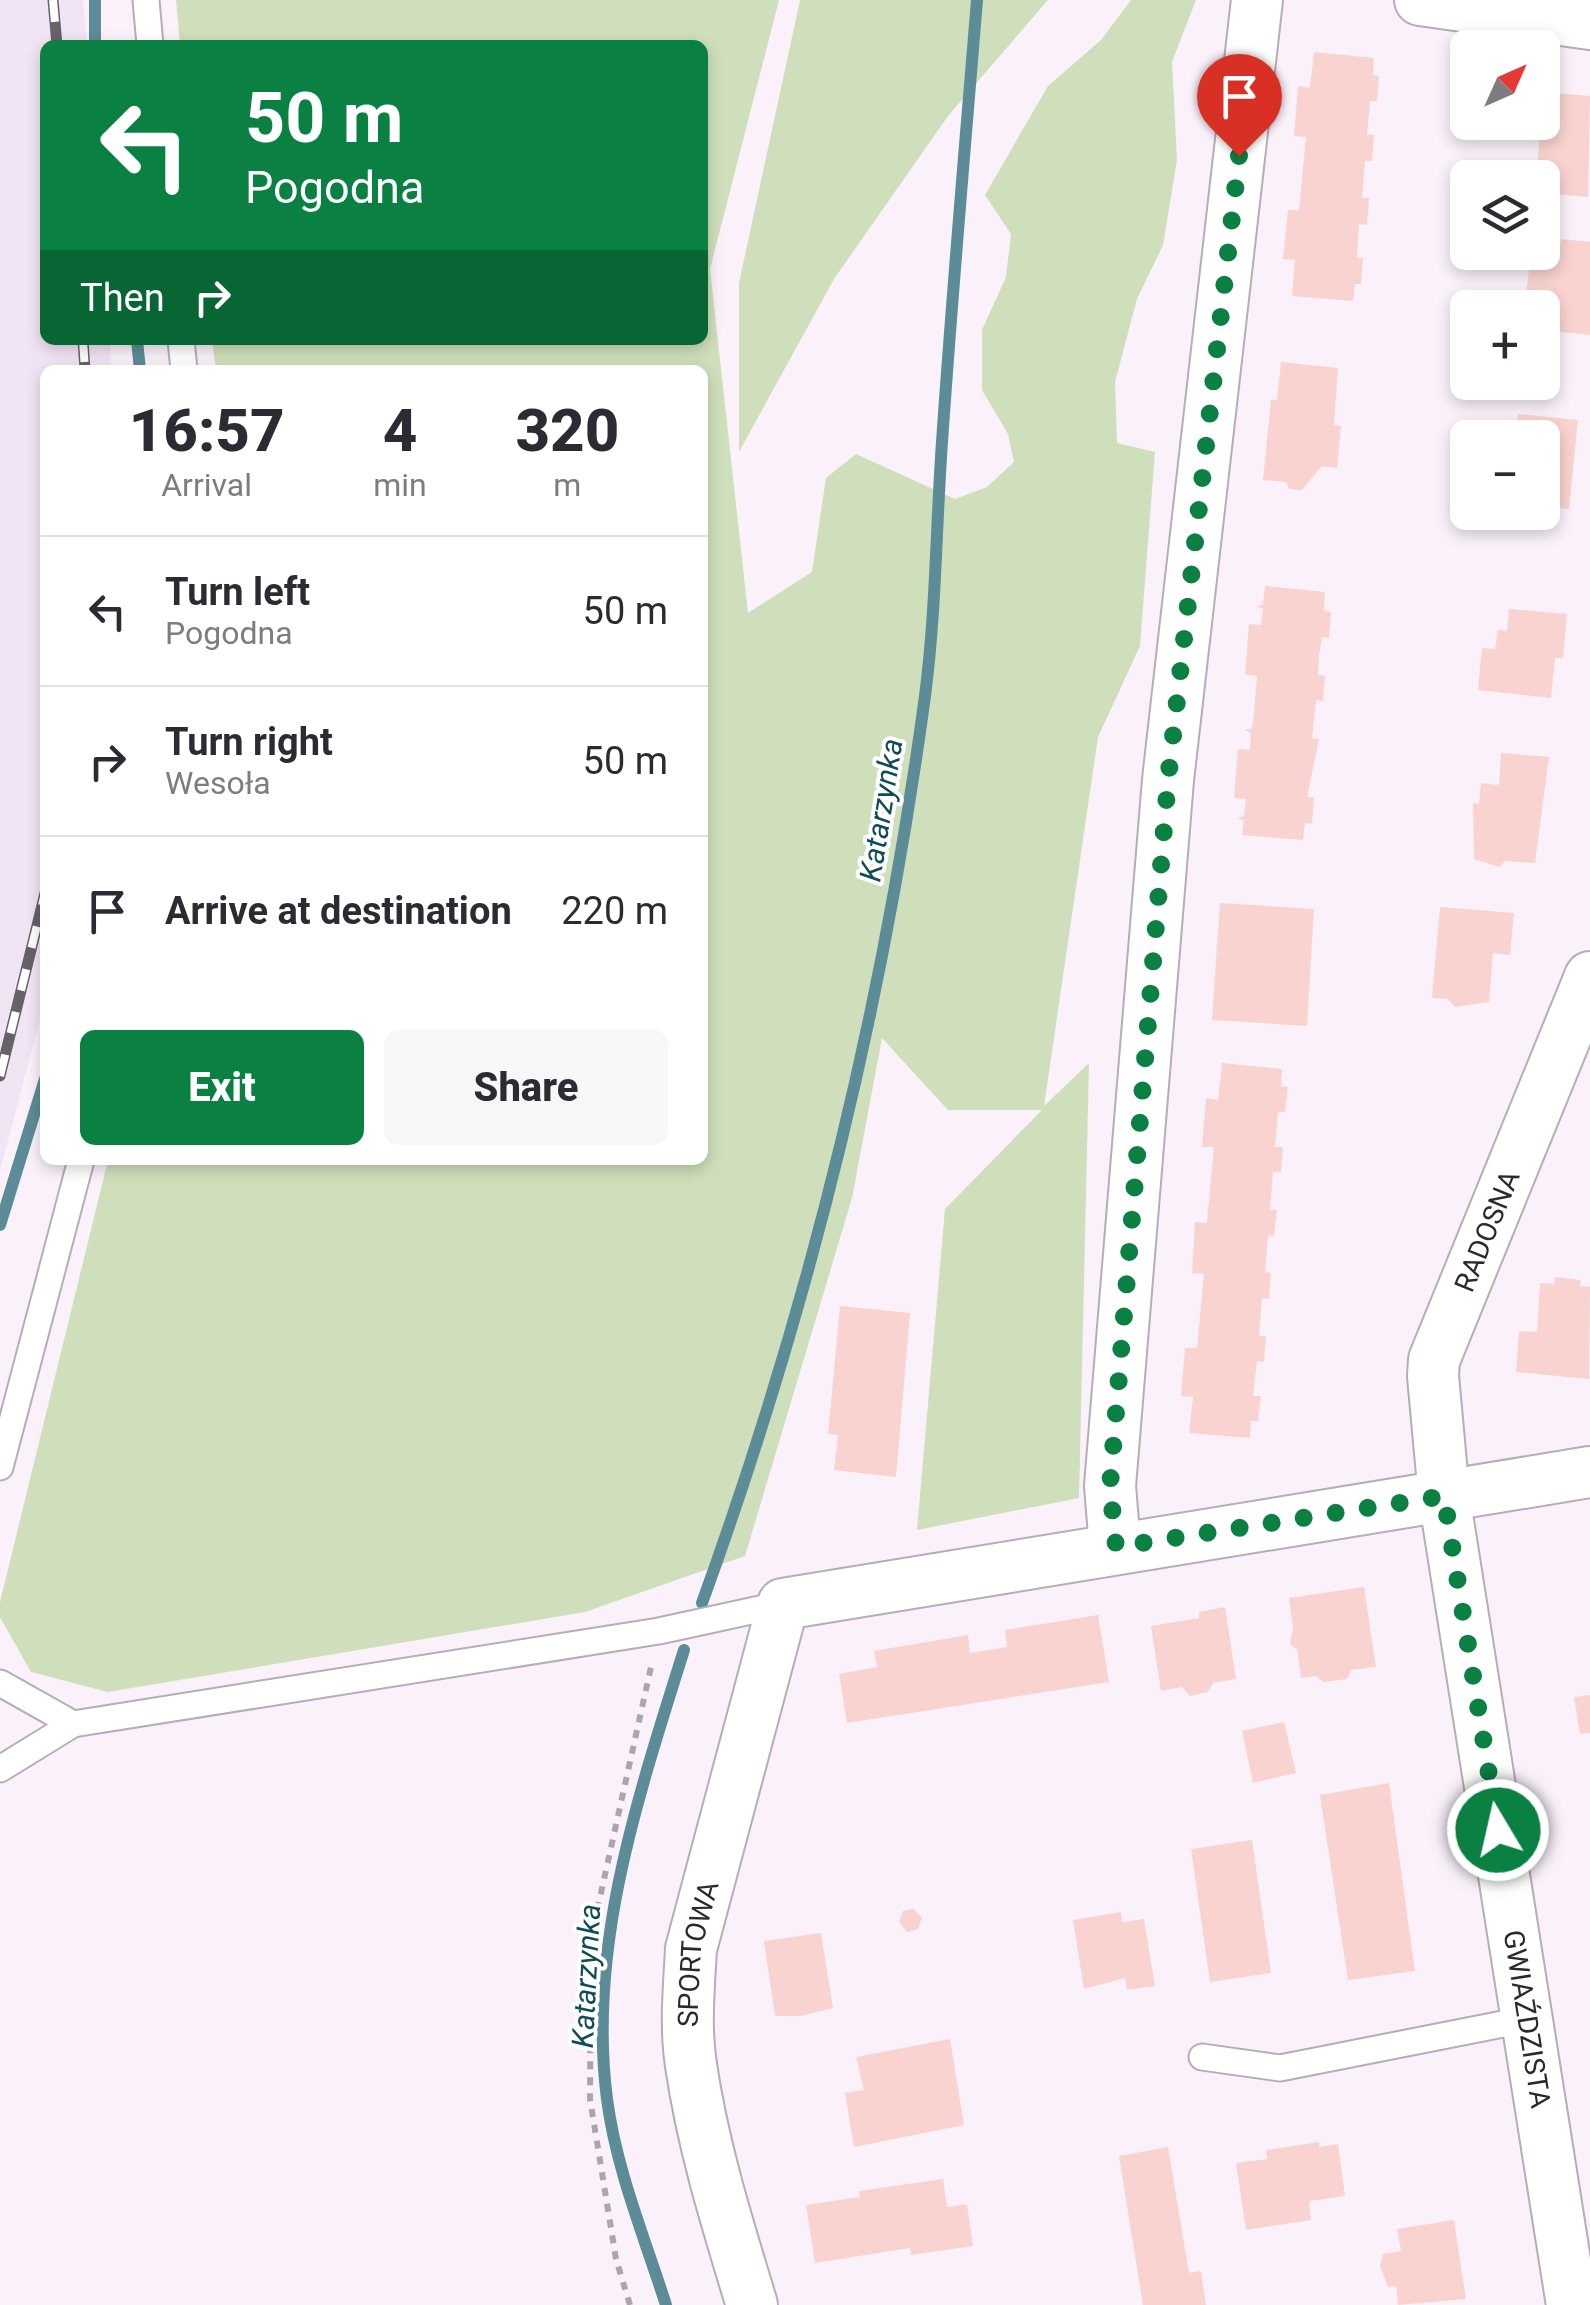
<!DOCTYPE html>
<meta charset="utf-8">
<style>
body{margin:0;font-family:Roboto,sans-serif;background:#f7f7f7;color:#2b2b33;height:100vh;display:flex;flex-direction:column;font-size:38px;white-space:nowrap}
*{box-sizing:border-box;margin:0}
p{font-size:32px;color:#7c7c81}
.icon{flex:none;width:55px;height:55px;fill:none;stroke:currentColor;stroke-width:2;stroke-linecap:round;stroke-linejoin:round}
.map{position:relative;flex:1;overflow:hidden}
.sheet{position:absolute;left:40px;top:365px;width:668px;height:800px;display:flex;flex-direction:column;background:#fff;border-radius:15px;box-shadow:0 5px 15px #0003}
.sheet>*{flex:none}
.hud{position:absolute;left:40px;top:40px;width:668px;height:305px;border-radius:15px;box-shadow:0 5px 15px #0003;background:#0b8043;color:#fff;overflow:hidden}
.needle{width:65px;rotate:45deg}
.buttons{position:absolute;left:1450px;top:30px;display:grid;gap:20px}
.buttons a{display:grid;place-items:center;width:110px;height:110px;border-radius:15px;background:#fff;box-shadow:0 5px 15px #0003;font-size:50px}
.pin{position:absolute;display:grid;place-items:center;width:85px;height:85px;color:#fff;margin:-102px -42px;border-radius:50% 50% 50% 0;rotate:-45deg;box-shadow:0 0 10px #0007}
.pin .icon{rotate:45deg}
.me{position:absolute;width:110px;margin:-55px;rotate:351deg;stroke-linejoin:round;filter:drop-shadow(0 0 8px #0008)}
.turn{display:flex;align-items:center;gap:35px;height:210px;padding:0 40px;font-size:45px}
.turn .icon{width:130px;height:130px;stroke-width:2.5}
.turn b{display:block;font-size:70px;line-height:85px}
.then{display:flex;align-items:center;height:95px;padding:0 40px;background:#0003;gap:20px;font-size:38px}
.eta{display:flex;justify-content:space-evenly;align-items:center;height:170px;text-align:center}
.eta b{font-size:60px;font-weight:800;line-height:70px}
.cta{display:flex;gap:20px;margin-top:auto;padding:20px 40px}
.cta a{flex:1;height:115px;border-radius:15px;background:#0b8043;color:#fff;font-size:40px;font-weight:800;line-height:115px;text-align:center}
.cta a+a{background:#f7f7f7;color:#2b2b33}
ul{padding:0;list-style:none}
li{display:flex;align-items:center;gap:30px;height:150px;padding:0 40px;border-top:2px solid #e1e1e2}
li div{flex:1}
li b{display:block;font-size:38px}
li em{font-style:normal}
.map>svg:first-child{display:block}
</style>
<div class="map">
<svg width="1590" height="2305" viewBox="0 0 1590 2305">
<rect width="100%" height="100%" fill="#faf1fb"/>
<path fill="#f1e4f4" d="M0,0H83L87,45H45V340H110L111,370H45V1000L0,1171Z"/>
<g fill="#cfdfbb">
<path d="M176,0H779L710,269L748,613L812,572L826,478L856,454L955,499L987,487L1014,462L1008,434L982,390V330L1006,277L1011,234L985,195L1048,86L1101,40L1131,0H1196L1172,62L1177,160L1163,245L1137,299L1115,382L1117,443L1155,452L1140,646L1098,737L1044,1106L1089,1063L1079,1498L917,1530L945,1209L1042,1110H948L882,1038L852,1198L745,1556L585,1612L108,1692L31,1672L0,1617V1602L108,1160H702V370H216L212,340H702V45H180Z"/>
<path d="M800,0H1048L948,116L834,279L739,452V283Z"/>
</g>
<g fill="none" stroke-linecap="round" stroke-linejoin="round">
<g stroke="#5c8c97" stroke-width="12">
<path d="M95,0V45"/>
<path d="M137,340L140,370"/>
<path d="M0,1225L45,1079"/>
<path d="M702,1603C809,1308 883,1007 925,696C936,612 936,526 942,442C952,295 965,147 977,0"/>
<path d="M666,2305C645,2239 616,2169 607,2099C587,1946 639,1794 684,1650"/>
</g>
</g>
<g fill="#f9d3d0">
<path d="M1314,52L1374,58L1373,75L1379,76L1377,101H1370L1367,134L1374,135L1372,161H1365L1362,198H1369L1367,225L1359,224L1357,258H1363L1361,284H1355L1353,301L1292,296L1295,260L1283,259L1288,210H1299L1306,137L1294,136L1298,86L1310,88Z"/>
<path d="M1544,92L1590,96L1588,197L1542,193V178H1536Z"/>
<path d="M1561,239L1590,242V335L1552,331L1542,308L1525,307L1530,259L1558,262Z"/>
<path d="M1281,362L1338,368L1334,425L1341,426L1337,468L1322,466L1302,490L1289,489L1286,482L1263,480L1271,400H1277Z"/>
<path d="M1518,414L1578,420L1569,509L1550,507L1542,515V438H1515Z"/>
<path d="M1265,586L1325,592L1324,611L1331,612L1329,638L1322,637L1319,655L1318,675L1325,676L1323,701L1316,700L1312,738L1319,739L1307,797H1314L1312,824L1305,823L1303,840L1242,835L1244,820L1237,819L1244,816L1246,799L1234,798L1238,749L1250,750L1251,734L1245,729H1252L1254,713L1257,676L1245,675L1249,624L1261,625L1263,608L1256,607L1263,604Z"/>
<path d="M1509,609L1567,614L1563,658H1555L1551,698L1478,690L1482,648L1495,649L1498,630L1507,631Z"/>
<path d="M1501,753L1549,757L1535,863L1505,861L1499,867L1474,859L1473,803L1479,804L1481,783L1499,785Z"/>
<path d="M1220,903L1314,909L1307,1026L1212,1020Z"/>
<path d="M1440,907L1514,913L1510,955L1493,953L1489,1002L1455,1007L1448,999L1432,998Z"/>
<path d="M1222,1063L1282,1069L1281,1086L1288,1087L1285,1112H1278L1275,1147H1283L1281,1172H1273L1270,1210H1277L1274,1236L1268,1235L1265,1272L1271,1273L1269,1299L1262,1298L1259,1336H1266L1264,1362L1257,1361L1253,1396H1261L1258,1421H1251L1250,1438L1189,1433L1193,1397L1181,1396L1185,1348H1197L1204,1274L1192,1273L1195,1222L1207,1223L1214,1147H1202L1206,1098L1218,1100Z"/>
<path d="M1555,1277L1581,1280L1580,1286L1590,1287L1589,1379L1516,1372L1519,1331L1537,1332L1540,1283L1554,1284Z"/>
<path d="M840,1306L910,1313L896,1477L834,1470L838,1435L828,1434Z"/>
<path d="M1364,1587L1376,1667L1351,1670L1347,1679L1323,1682L1316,1676L1301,1678L1297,1649L1290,1644L1293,1628L1289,1598Z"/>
<path d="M1225,1607L1236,1679L1213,1683L1208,1692L1190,1696L1182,1687L1161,1691L1151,1626L1199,1618V1612Z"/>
<path d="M1098,1615L1109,1682L847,1723L839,1674L877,1667L874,1651L968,1635L970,1653L1007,1647L1005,1630Z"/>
<path d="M1590,1695V1733L1580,1734L1574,1697Z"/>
<path d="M1284,1722L1296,1773L1253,1783L1242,1731Z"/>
<path d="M1389,1783L1415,1971L1348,1980L1320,1795Z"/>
<path d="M1252,1840L1271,1973L1210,1982L1191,1849Z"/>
<path d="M914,1909L922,1918L918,1929L907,1932L899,1922L903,1911Z"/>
<path d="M1121,1912L1122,1922L1144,1919L1155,1986L1127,1990L1125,1978L1084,1989L1073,1920Z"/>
<path d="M821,1933L833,2008L801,2016H775L764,1941Z"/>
<path d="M950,2039L964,2125L854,2147L845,2093L864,2090L856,2057Z"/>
<path d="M1319,2142V2147L1338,2144L1345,2196L1309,2201L1311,2220L1246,2230L1236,2163L1267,2159L1266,2150Z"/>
<path d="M1168,2147L1189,2273L1201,2271L1206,2305H1143L1119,2156Z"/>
<path d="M943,2179L947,2207L967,2204L973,2246L911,2255L910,2248L815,2263L806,2205L860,2197L859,2191Z"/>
<path d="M1454,2220L1466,2299L1398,2305L1396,2286L1388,2287L1380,2266L1383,2254L1401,2251L1397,2229Z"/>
</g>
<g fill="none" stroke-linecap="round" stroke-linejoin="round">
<g stroke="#b5adb7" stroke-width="29">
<g id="lane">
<path d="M146,0L150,45"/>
<path d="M181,340L184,370"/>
<path d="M0,1467L81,1160"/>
<path d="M0,1683L73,1724L0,1769"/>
<path d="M73,1724L659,1631L783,1604"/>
<path d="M1202,2057L1280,2068L1528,2019"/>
</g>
</g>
<g stroke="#b5adb7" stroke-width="54">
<g id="street">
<path d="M1420,0L1590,24"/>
<path d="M1115,1547L1110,1486L1168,780L1257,0"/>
<path id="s1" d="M752,2305C728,2226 703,2147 691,2065C685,2027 689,1987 691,1949L783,1604L1590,1472"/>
<path id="s2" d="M1572,2305L1444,1496L1433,1376L1434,1360L1590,977"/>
</g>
</g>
<path stroke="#aca5ad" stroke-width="6" stroke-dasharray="8 8" stroke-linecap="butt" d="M630,2305L616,2259L590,2099L591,1938L651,1667"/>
<use href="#lane" stroke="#fff" stroke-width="25"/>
<use href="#street" stroke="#fff" stroke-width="50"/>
<g stroke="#676268" stroke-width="11">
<g id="rail">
<path d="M53,0L57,45"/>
<path d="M83,340L85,370"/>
<path d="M0,1076L45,893"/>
</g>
</g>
<use href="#rail" stroke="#fff" stroke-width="8" stroke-dasharray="22" stroke-linecap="butt"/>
</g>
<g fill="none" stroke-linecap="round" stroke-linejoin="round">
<path stroke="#0b8043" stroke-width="18" stroke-dasharray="0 32.4" d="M1239,156L1168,780L1110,1486L1116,1547L1444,1496L1498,1830"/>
</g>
<g text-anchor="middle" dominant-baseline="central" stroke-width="8" stroke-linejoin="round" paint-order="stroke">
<g font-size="28" fill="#2c292d" stroke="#fff">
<text stroke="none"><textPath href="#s2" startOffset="1095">RADOSNA</textPath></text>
<text stroke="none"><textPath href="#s1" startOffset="360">SPORTOWA</textPath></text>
<text transform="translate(1527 2019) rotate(81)">GWIAŹDZISTA</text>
</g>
<g font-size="30" font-style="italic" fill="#0f4c57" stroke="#fff">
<text transform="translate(881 810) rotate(-81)">Katarzynka</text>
<text transform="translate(586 1976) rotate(-87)">Katarzynka</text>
</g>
</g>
</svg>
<div class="buttons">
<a><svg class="needle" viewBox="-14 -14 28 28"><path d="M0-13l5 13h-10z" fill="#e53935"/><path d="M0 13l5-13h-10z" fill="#7c7c81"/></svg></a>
<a><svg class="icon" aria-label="layers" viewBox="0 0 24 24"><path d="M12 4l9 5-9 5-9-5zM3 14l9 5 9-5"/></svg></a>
<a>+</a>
<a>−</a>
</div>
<div class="pin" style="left:1239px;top:156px;background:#d93025"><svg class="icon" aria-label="arrive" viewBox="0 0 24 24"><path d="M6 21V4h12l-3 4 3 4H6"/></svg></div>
<svg class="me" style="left:1498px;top:1830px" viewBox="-20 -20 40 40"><circle r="17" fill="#0b8043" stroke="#fff" stroke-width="3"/><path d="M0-11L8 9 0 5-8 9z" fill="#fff"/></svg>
<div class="hud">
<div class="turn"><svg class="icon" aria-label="left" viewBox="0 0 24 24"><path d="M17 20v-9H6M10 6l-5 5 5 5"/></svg><div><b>50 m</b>Pogodna</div></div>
<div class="then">Then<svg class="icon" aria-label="right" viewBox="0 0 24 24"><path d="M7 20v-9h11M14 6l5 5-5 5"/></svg></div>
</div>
<section class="sheet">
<div class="eta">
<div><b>16:57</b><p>Arrival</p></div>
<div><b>4</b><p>min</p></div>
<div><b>320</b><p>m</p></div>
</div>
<ul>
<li><svg class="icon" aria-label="left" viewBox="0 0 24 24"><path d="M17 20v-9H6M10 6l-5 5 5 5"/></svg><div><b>Turn left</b><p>Pogodna</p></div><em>50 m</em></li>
<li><svg class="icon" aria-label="right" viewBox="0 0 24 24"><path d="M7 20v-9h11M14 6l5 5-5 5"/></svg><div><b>Turn right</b><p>Wesoła</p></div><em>50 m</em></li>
<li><svg class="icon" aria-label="arrive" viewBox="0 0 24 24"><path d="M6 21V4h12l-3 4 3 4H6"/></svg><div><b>Arrive at destination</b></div><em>220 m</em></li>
</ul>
<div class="cta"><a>Exit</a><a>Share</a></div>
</section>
</div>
